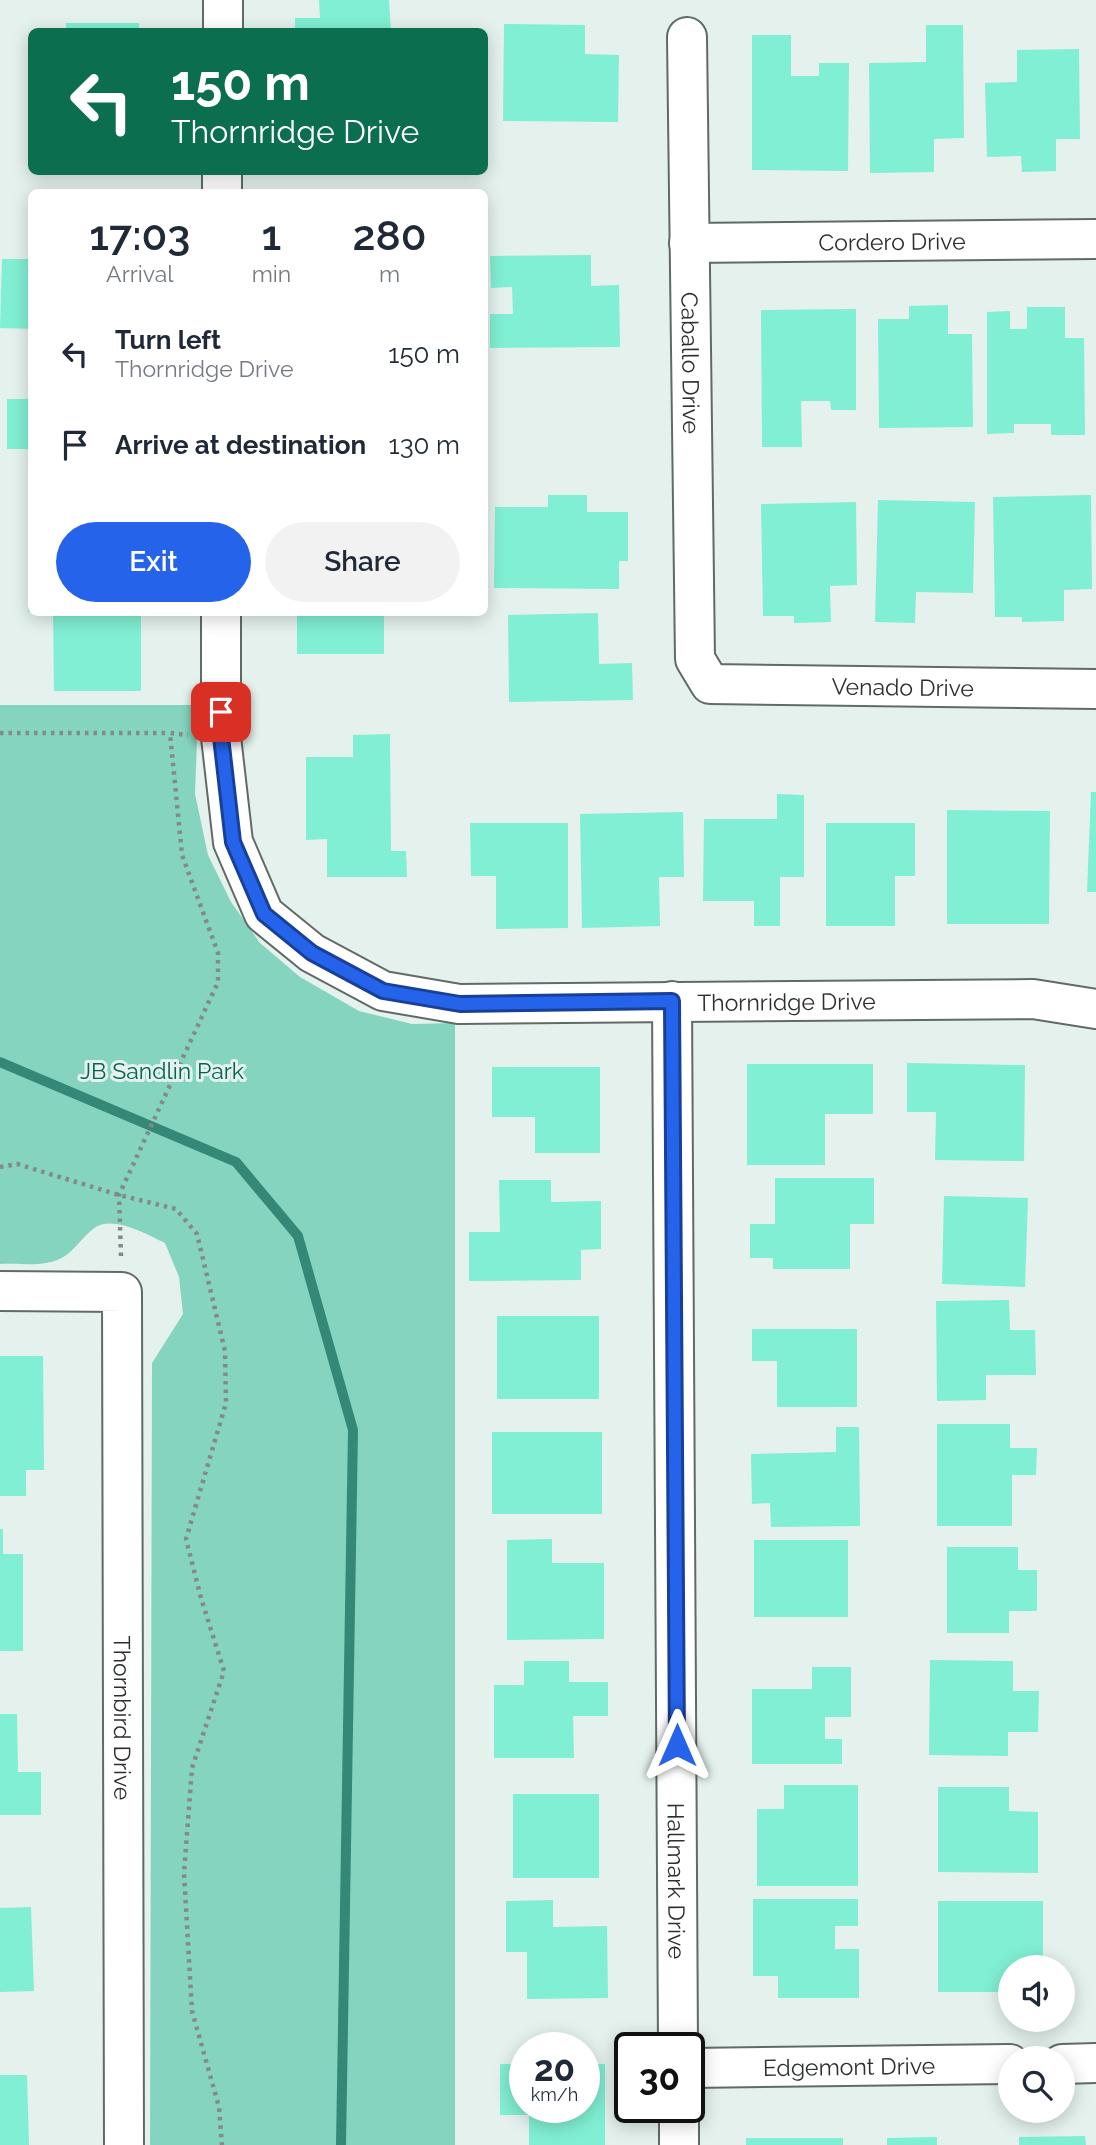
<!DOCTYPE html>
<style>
body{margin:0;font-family:Raleway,sans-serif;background:#f2f2f3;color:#1f2937;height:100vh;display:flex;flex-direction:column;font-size:26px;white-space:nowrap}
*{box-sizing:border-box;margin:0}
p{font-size:23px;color:#747a83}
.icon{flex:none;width:38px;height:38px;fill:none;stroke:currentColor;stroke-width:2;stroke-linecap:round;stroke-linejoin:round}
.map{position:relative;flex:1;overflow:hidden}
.sheet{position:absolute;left:28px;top:189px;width:460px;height:427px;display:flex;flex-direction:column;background:#fff;border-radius:10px;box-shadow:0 4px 18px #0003}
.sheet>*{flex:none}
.banner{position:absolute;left:28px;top:28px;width:460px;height:147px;border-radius:10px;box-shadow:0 4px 18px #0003;background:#0b6e4f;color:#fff;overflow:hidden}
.buttons{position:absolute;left:998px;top:1955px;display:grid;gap:14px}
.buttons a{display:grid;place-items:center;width:77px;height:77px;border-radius:50%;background:#fff;box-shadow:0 4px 18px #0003;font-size:35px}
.speed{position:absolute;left:509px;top:2032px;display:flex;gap:14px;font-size:35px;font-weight:700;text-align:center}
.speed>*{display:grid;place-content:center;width:91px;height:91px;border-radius:50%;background:#fff;box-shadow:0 4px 18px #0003;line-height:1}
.speed small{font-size:18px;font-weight:400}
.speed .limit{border:4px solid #111;border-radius:10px;background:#fff;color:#111}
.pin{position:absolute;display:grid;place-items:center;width:60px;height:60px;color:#fff;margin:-30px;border-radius:14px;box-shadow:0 4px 10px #0006}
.me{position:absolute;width:77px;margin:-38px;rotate:0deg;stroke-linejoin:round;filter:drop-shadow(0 0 5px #0008)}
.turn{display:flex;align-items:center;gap:24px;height:147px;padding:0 28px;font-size:32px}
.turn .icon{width:91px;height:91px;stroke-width:2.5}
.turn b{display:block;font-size:49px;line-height:60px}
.eta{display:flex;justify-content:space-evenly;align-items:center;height:119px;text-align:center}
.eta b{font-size:42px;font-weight:600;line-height:49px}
.primary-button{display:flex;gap:14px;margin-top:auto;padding:14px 28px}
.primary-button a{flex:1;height:80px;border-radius:42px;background:#2563eb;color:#fff;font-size:28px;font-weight:600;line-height:80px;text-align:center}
.primary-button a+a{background:#f2f2f3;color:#1f2937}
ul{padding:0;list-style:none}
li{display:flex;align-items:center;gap:21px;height:91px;padding:0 28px}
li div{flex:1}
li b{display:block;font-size:26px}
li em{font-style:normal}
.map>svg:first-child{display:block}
</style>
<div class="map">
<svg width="1096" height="2145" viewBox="0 0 1096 2145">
<rect width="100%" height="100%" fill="#e4f1ed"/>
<path fill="#85d4bf" d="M0,705H195L197,741L195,794L208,855L231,902L260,943L300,977L359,1011L412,1024L455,1023V2145H150L152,1363L183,1314L179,1277L165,1243C146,1234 111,1214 93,1229C83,1237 75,1249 65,1256C47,1268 20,1263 0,1264Z"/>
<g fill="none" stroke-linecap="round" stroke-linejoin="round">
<path stroke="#368876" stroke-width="10" d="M0,1062L236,1162L298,1236L353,1430L341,2145"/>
</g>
<g fill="#81efd3">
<path d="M319,0H389L391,32H295V18H320Z"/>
<rect x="66" y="23" width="73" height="9"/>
<path d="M504,24L585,25V54L619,55L618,122L503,121Z"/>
<path d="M926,25H963L964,138L934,139V172L870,173L869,63L926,62Z"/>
<path d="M752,35H791V76H819V63H849L848,171L752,170Z"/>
<path d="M1079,49L1080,139H1056V171L1022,172L1021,156L987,157L985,83L1017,82V50Z"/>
<path d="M591,255V286L619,285L620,347L490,348V314H513L512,287L491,288L490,256Z"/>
<path d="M2,259H32V329L0,328Z"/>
<path d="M948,305V334H972L973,427L879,428L878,319H909V306Z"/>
<path d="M1027,307H1065V338H1084L1085,435H1051V424H1014V433L987,434V312L1010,311V329H1027Z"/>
<path d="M856,309V410H831L830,401H801L802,447H762L761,310Z"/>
<rect x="7" y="399" width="25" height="50"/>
<path d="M548,495H587V512H628V561H619V589L494,588L495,507H548Z"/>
<path d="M1091,495L1092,589L1064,590V621L1022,622V617H995L993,497Z"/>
<path d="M878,500L975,502L973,593L916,592L915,623L875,622Z"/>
<path d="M856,502L857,585L830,586L831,622L794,623V616H763L761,504Z"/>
<rect x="28" y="565" width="4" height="47"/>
<path d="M53,612H141V691H54Z"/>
<rect x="297" y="612" width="87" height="42"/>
<path d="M598,613L599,664L632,663L633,700L509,702L508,615Z"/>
<path d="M390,734L391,851H406L407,877H327V839L306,840V757H353V735Z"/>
<path d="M1091,792H1096V892H1087Z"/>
<path d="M777,794L804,795V877H780V926H754V901H703L704,819H777Z"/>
<path d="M947,810L1050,811L1049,924H947Z"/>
<path d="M683,812L684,877H659L660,926L582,928L580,814Z"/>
<path d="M470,823H568V928L496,929V876H471Z"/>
<path d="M826,823H915V876H895V926H826Z"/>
<path d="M907,1063L1025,1065L1024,1161L935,1160L936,1112H907Z"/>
<path d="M747,1064H873V1114H825V1165H747Z"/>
<path d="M492,1067H600V1153H535V1117H492Z"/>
<path d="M775,1178H874V1224H850V1269H773V1258H750V1224H775Z"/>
<path d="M499,1180H551V1202L601,1201V1249L581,1250V1280L469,1281V1232H500Z"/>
<path d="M944,1196L1028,1198L1025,1287L942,1284Z"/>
<path d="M1009,1300L1010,1330H1035L1036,1375H986V1400L937,1401L936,1301Z"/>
<rect x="497" y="1316" width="102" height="83"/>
<path d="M752,1329H857V1407H777V1361H752Z"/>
<path d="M0,1356H43L44,1470H26V1496H0Z"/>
<path d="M937,1424H1010V1448H1037L1036,1475H1012V1526H937Z"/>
<path d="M836,1427H859L860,1526L771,1527L770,1503L752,1504L751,1454L836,1452Z"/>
<rect x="492" y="1432" width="110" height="82"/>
<path d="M0,1529H3V1554H23V1651H0Z"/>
<path d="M552,1539V1563H604V1639L507,1640V1540Z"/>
<rect x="754" y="1540" width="94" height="77"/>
<path d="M947,1547H1018V1570H1037V1611H1009V1633H947Z"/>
<path d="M930,1660L1013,1661V1691H1039L1038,1732H1008V1756L929,1755Z"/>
<path d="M524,1661H569V1682H608V1716H573L574,1758H494V1685H524Z"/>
<path d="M812,1667H851V1717H825V1739H842V1764H752V1689H812Z"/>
<path d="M0,1714H17L18,1772H41V1815H0Z"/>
<path d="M784,1785H858V1886H757V1809H784Z"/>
<path d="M938,1787H1009V1811L1038,1812V1873L938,1872Z"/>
<rect x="513" y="1794" width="86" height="84"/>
<path d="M753,1899H858V1926H835V1949H859V1998H778V1976H753Z"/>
<path d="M553,1900V1927L607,1926L608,1998L527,1999V1952H506V1901Z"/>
<path d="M938,1901H1043V1967H1010V1992H938Z"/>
<path d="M31,1907L34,1991L0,1992V1908Z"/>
<path d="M500,2064H525V2107H584V2064H605V2145H529V2115H500Z"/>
<path d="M0,2075H27L29,2145H0Z"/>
<path d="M1085,2136L1086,2145H1019V2137Z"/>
<path d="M937,2137V2145H887V2138Z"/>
<rect x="746" y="2138" width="97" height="7"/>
</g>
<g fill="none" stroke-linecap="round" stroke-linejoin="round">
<g stroke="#606b67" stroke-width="42">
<g id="minor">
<path d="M223,32V0"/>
<path id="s1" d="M687,37L695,659L710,684L1096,689"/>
<path d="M222,192V172"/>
<path id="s2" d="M689,243L1096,239"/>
<path id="s3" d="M221,612V737L233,842L264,914L312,953L383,991L459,1004L1033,999L1096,1009"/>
<path id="s4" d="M672,1001L678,2048"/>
<path id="s5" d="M0,1291L122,1292L124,2145"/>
<path d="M1062,2064L1096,2063"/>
<path id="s6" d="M690,2068L1010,2064"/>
<path d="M679,2107V2145"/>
</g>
</g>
<g stroke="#828b88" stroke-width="4.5" stroke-dasharray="3.5 5" stroke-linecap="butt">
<path d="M0,733H170"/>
<path d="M0,1167L17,1164L119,1195L176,1209L197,1234L225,1351L226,1403L186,1539L201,1598L224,1671L192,1768L184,1873L192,2011L219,2107L222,2145"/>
<path d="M121,1256L119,1195L218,982V953L182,855L170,733L188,735"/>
</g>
<use href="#minor" stroke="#fff" stroke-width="38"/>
</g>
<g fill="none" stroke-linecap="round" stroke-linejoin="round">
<g stroke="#184099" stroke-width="18">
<path id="route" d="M221,712V737L233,842L264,914L312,953L383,991L460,1004L672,1001L677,1745"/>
</g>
<use href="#route" stroke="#2563eb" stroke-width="12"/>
</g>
<g text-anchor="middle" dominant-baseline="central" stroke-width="6" stroke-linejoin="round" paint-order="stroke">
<g font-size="23" fill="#2b302f" stroke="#e4f1ed">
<text stroke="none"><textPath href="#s2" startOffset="203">Cordero Drive</textPath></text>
<text stroke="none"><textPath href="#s1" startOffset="326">Caballo Drive</textPath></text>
<text stroke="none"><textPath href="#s1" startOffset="844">Venado Drive</textPath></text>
<text stroke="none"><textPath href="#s3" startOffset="856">Thornridge Drive</textPath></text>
<text stroke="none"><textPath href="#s5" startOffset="548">Thornbird Drive</textPath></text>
<text stroke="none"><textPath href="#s4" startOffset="880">Hallmark Drive</textPath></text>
<text stroke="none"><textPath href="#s6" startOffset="159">Edgemont Drive</textPath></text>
</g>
<g font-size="23" fill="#056553" stroke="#e4f1ed">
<text x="162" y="1070">JB Sandlin Park</text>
</g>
</g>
</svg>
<div class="buttons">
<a><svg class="icon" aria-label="sound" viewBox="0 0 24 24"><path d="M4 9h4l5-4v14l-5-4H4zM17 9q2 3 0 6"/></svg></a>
<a><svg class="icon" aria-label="search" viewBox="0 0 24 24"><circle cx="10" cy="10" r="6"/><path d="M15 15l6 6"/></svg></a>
</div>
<div class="speed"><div>20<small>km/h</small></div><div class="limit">30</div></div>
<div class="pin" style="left:221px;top:712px;background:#d93025"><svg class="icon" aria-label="arrive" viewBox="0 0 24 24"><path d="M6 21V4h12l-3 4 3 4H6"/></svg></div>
<svg class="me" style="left:677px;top:1745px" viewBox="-20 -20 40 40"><path d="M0-17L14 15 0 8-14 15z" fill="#2563eb" stroke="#fff" stroke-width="4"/></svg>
<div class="banner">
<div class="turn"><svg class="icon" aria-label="left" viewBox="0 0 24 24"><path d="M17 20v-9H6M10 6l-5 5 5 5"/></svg><div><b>150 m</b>Thornridge Drive</div></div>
</div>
<section class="sheet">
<div class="eta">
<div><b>17:03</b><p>Arrival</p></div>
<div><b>1</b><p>min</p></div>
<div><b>280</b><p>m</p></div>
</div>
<ul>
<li><svg class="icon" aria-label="left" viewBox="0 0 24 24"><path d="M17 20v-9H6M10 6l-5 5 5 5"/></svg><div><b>Turn left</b><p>Thornridge Drive</p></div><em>150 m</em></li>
<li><svg class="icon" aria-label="arrive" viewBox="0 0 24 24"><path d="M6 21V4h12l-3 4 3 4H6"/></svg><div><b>Arrive at destination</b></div><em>130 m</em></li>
</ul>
<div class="primary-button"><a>Exit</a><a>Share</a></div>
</section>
</div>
